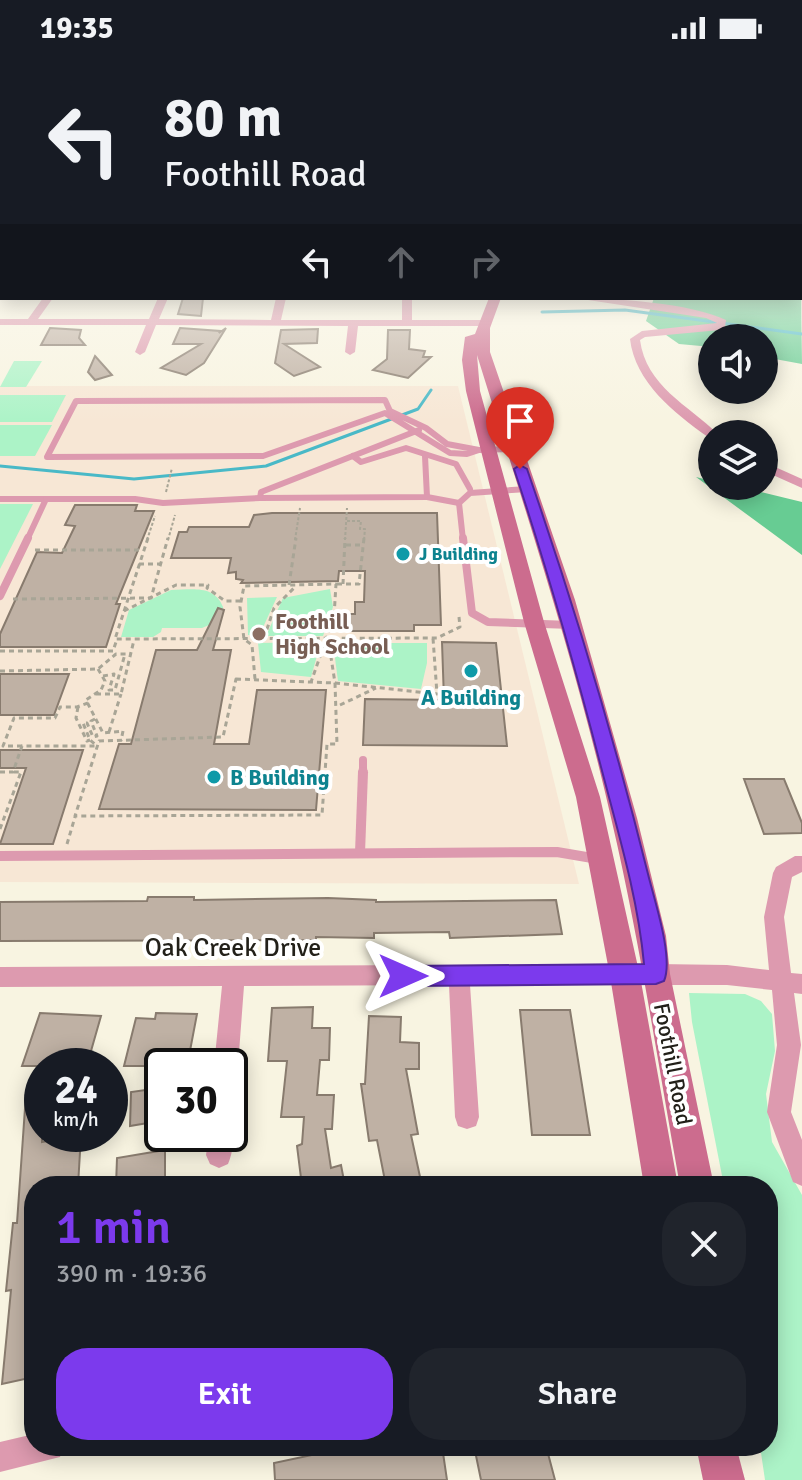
<!DOCTYPE html>
<meta charset="utf-8">
<style>
body{margin:0;font-family:Signika,sans-serif;background:#20242c;color:#f1f3f6;height:100vh;display:flex;flex-direction:column;font-size:30px;white-space:nowrap}
*{box-sizing:border-box;margin:0}
p{font-size:26px;color:#9ea1a6}
.icon{flex:none;width:44px;height:44px;fill:none;stroke:currentColor;stroke-width:2;stroke-linecap:round;stroke-linejoin:round}
.map{position:relative;flex:1;overflow:hidden}
.side{position:absolute;left:24px;top:1120px;width:754px;height:280px;display:flex;flex-direction:column;background:#171b24;border-radius:32px;box-shadow:0 4px 20px #0003}
.side>*{flex:none}
.guide{position:absolute;left:0px;top:0px;width:802px;height:244px;box-shadow:0 4px 20px #0003;background:#171b24;color:#f1f3f6;overflow:hidden}
.fabs{position:absolute;left:698px;top:268px;display:grid;gap:16px}
.fabs a{display:grid;place-items:center;width:80px;height:80px;border-radius:50%;background:#171b24;box-shadow:0 4px 20px #0003;font-size:40px}
.speed{position:absolute;left:24px;top:992px;display:flex;gap:16px;font-size:40px;font-weight:700;text-align:center}
.speed>*{display:grid;place-content:center;width:104px;height:104px;border-radius:50%;background:#171b24;box-shadow:0 4px 20px #0003;line-height:1}
.speed small{font-size:20px;font-weight:400}
.speed .limit{border:4px solid #111;border-radius:12px;background:#fff;color:#111}
.pin{position:absolute;display:grid;place-items:center;width:68px;height:68px;color:#fff;margin:-82px -34px;border-radius:50% 50% 50% 0;rotate:-45deg;box-shadow:0 0 8px #0007}
.pin .icon{rotate:45deg}
.me{position:absolute;width:88px;margin:-44px;rotate:90deg;stroke-linejoin:round;filter:drop-shadow(0 0 6px #0008)}
.turn{display:flex;align-items:center;gap:28px;height:168px;padding:0 32px;font-size:36px}
.turn .icon{width:104px;height:104px;stroke-width:2.5}
.turn b{display:block;font-size:56px;line-height:68px}
.lanes{display:flex;align-items:center;height:76px;padding:0 32px;background:#0003;justify-content:center;gap:40px;direction:ltr}
.lanes .off{opacity:.35}
.round{display:grid;place-items:center;flex:none;width:84px;height:84px;border-radius:32px;background:#20242c}
.headline{display:flex;align-items:center;justify-content:space-between;height:136px;padding:0 32px}
h1{font-size:48px;font-weight:600;line-height:60px;color:#7c3aed}
.cta{display:flex;gap:16px;margin-top:auto;padding:16px 32px}
.cta a{flex:1;height:92px;border-radius:32px;background:#7c3aed;color:#fff;font-size:32px;font-weight:600;line-height:92px;text-align:center}
.cta a+a{background:#20242c;color:#f1f3f6}
.status{display:flex;justify-content:space-between;align-items:center;height:56px;padding:0 40px;background:#171b24;direction:ltr}
.status svg{height:22px;fill:currentColor}
.map>svg:first-child{display:block}
</style>
<div class="status"><b>19:35</b><svg viewBox="0 0 49 12"><path d="M0 12V9h3v3zM5 12V6h3v6zM10 12V3h3v9zM15 12V0h3v12zM26 1h20v11H26zM47 4h2v5h-2z"/></svg></div>
<div class="map">
<svg width="802" height="1424" viewBox="0 0 802 1424">
<rect width="100%" height="100%" fill="#f8f4e1"/>
<path fill="#f7e7d5" d="M0,330H458L579,828L0,826Z"/>
<g fill="#acf3c7">
<path d="M14,305H42L26,331H0Z"/>
<path d="M0,339H66L52,366H0Z"/>
<path d="M0,369H52L35,400H0Z"/>
<path d="M0,448H33L0,513Z"/>
<path d="M330,533L333,551L323,580H266L283,542Z"/>
<path d="M171,534C191,534 214,528 223,551L222,561H213L209,569L202,572H162L161,576L153,581H121L129,554Z"/>
<path d="M277,541L259,580L248,579L247,542Z"/>
<path d="M321,586L311,621L261,616L258,587Z"/>
<path d="M333,587H427V607L421,633L338,625Z"/>
<path d="M689,937L745,938L761,945L772,958L775,995L766,1038L772,1086L802,1139V1424H765L760,1390H768V1130H724L692,966Z"/>
</g>
<g fill="#67cc93">
<path d="M800,167L802,308L764,301V282H712V291L679,288L646,265L654,242H800Z"/>
<path d="M696,421L712,425V430H736L802,446V499Z"/>
</g>
<g fill="none" stroke-linecap="round" stroke-linejoin="round">
<g stroke="#49b9c7" stroke-width="3">
<path d="M542,256L625,254L802,278"/>
<path d="M0,410L134,423L266,410L418,353L431,334"/>
</g>
</g>
<g fill="#bfb1a4" stroke="#887b6e" stroke-width="2">
<path d="M183,242H203L201,260L178,258Z"/>
<path d="M50,272L81,274L79,282L85,289H41Z"/>
<path d="M180,272L220,275L219,277L226,272L204,307L186,319L161,312L201,288H173Z"/>
<path d="M318,273L317,287L284,288L320,311L294,320L275,307L281,274Z"/>
<path d="M388,274H410L409,293L425,295L423,301H431L408,322L373,314L387,303Z"/>
<path d="M95,300L112,319L95,324L88,316Z"/>
<path d="M75,449H137L135,455H154L116,548H120L106,591H0V578L37,496L62,497L75,470L65,469Z"/>
<path d="M272,457H437L441,569H414V575H343L342,558H355V546H364L365,515H339L338,525L241,527L243,524L236,523V516L228,517L231,502H171L179,476H187L189,471H249L254,459Z"/>
<path d="M218,552L224,554L213,594H231L214,688H249L257,634H326L316,754L99,753L119,688H131L156,594H197Z"/>
<path d="M442,586L496,587L507,690L363,689L365,643L444,644Z"/>
<path d="M0,618H69L54,659H0Z"/>
<path d="M0,694H83L53,788H0L26,712H0Z"/>
<path d="M744,723H784L802,767V777L764,778Z"/>
<path d="M148,841H194V844L328,842L376,844V846L556,844L562,878L450,882L449,876L374,877V882L316,881V884L0,885V846L147,845Z"/>
<path d="M313,951L312,972H330L329,1004H320L317,1039H334L332,1073H325L331,1112L341,1109L345,1130H302L297,1090L302,1088L304,1061H281L287,1005H268L272,952Z"/>
<path d="M520,954H570L590,1079H532Z"/>
<path d="M40,957L101,960L89,1002L68,1001L67,1010H22Z"/>
<path d="M156,957L197,958L189,1000H182V1010H124L136,962L155,963Z"/>
<path d="M369,960L401,961L400,986L419,987V1013H406L418,1078L411,1079L422,1130H386L377,1084L369,1085L361,1028H365Z"/>
<path d="M160,1032V1065L130,1070L131,1036Z"/>
<path d="M42,1036V1086L81,1079L78,1130H34V1321L2,1328L11,1234L6,1235L13,1167H17L26,1038Z"/>
<path d="M165,1094V1130H116L117,1102Z"/>
<path d="M354,1390H442L447,1424H275L274,1407Z"/>
<path d="M474,1390H546L555,1424H481Z"/>
</g>
<g fill="none" stroke-linecap="round" stroke-linejoin="round">
<g stroke="#a8a596" stroke-width="2" stroke-dasharray="3 2" stroke-linecap="butt">
<path d="M166,436L172,412"/>
<path d="M347,465H361L360,473H365L364,484"/>
<path d="M147,484L155,460"/>
<path d="M168,484L175,459"/>
<path d="M295,484L300,452"/>
<path d="M345,484L347,452"/>
</g>
<g stroke="#a8a596" stroke-width="3" stroke-dasharray="5 4" stroke-linecap="butt">
<path d="M148,482L115,583L437,582L460,571L459,561"/>
<path d="M346,489H363"/>
<path d="M35,494H143"/>
<path d="M139,508H161"/>
<path d="M337,528H359L364,482"/>
<path d="M343,528L345,482"/>
<path d="M289,529L296,482"/>
<path d="M13,543L151,542L168,482"/>
<path d="M124,555L176,529H208L207,532L225,545H241"/>
<path d="M264,582L274,552L296,530"/>
<path d="M328,582L335,627"/>
<path d="M0,595H113L117,583"/>
<path d="M98,613L105,625L101,634L86,644L103,677L123,675L121,685"/>
<path d="M0,615L98,613L116,598H130"/>
<path d="M103,620L114,618L109,634H115L125,598"/>
<path d="M236,623L335,627L337,688H327L322,759L75,760L99,685L223,681Z"/>
<path d="M255,623L252,589L244,583L240,551L244,530L336,528L334,561L311,626"/>
<path d="M335,627L437,638L433,582"/>
<path d="M96,638H121L134,584"/>
<path d="M340,649L376,632"/>
<path d="M78,651L76,662L87,685L90,684"/>
<path d="M95,663L91,665L97,680L93,681L87,667H83L90,684L97,690"/>
<path d="M109,676L121,638"/>
<path d="M22,690H3L14,662H55L60,651H77L88,647"/>
<path d="M0,716H13L22,690H97"/>
<path d="M0,773L21,716H13"/>
<path d="M67,788L75,761"/>
</g>
<g stroke="#dd9aaf" stroke-width="6">
<path d="M385,344L390,355L426,372L447,388L479,394L467,398L450,397L385,357L263,400L47,401L76,345Z"/>
<path d="M419,374L261,436L260,442L427,441L425,400"/>
<path d="M479,394L514,393"/>
<path d="M353,400L361,406L406,392L456,408L470,433"/>
<path d="M427,441L459,447"/>
<path d="M0,443H46L27,484"/>
<path d="M46,443H135L163,447L260,442"/>
<path d="M459,447L463,484"/>
<path d="M459,447L470,437L527,433"/>
</g>
<g stroke="#dd9aaf" stroke-width="8">
<path d="M463,482L472,557L488,566L571,569"/>
<path d="M0,540L28,482"/>
<path d="M363,718V704"/>
</g>
<g stroke="#dd9aaf" stroke-width="10">
<path d="M360,797L363,716"/>
<path d="M0,800L557,796L598,803"/>
</g>
<g fill="#dd9aaf" fill-rule="evenodd">
<path d="M43,242H53L38,263H149L158,242H168L159,263L271,264L276,242H286L281,264H402V242H412V264H484L489,267L484,270H358L355,296L350,299L345,296L348,270L156,269L145,296L140,299L135,296L146,269H0V263H28Z"/>
<path d="M575,242C614,242 691,247 726,264L725,271L720,274L645,281L640,284C646,330 688,349 718,378L708,381C674,357 635,326 630,283L642,275L717,267L706,262Z"/>
<path d="M764,406L802,423V432L764,415Z"/>
<path d="M795,800H802V816L792,821L784,861L791,917L802,918V938L794,937L801,989L791,1056L802,1084V1130L793,1126L767,1056L777,989L772,934L727,929H470L479,1061L476,1070L467,1073L458,1070L455,1061L449,929L244,930L238,1010L234,1018L230,1020V1010H214L222,930L0,931V911L656,908L727,909L769,914L764,861L773,817L776,811Z"/>
<path d="M230,1070C235,1082 233,1096 228,1108L219,1112L210,1108L206,1099L209,1078H230Z"/>
<path d="M34,1378V1390H64L60,1401L0,1416V1386Z"/>
</g>
<g fill="#cc6c8e" fill-rule="evenodd">
<path d="M489,242H501L490,272V296L575,544L637,762L666,880L670,918L714,1130H680C658,1008 640,886 612,766C576,607 525,454 477,299L480,335L544,566L600,741L640,920L678,1130H644L610,920L576,741L524,566L466,335L462,304L465,281L475,278Z"/>
<path d="M696,1390H736L745,1424H703Z"/>
</g>
</g>
<linearGradient id="sky" x2="0" y2="1"><stop stop-color="#68b6db"/><stop offset="0.46" stop-color="#fcfaf2"/><stop offset="1" stop-color="#fcfaf2" stop-opacity="0"/></linearGradient>
<rect width="802" height="366" fill="url(#sky)"/>
<path fill="#7c3aed" stroke="#51269a" stroke-width="2" d="M520,409L527,413C573,546 614,681 648,818C654,843 674,902 664,925L656,928L403,930L395,927L392,920L395,913L403,910L644,908C638,842 618,776 601,711C575,611 547,512 514,413Z"/>
<g fill="#0f9aa8" stroke="#fff" stroke-width="3">
<circle cx="403" cy="498" r="8"/>
<circle cx="471" cy="615" r="8"/>
<circle cx="214" cy="721" r="8"/>
</g>
<circle fill="#8d6e63" stroke="#fff" stroke-width="3" cx="259" cy="578" r="8"/>
<g text-anchor="middle" dominant-baseline="central" stroke-width="8" stroke-linejoin="round" paint-order="stroke">
<g font-size="18" font-weight="bold" fill="#0d838f" stroke="#fff" text-anchor="start">
<text x="419" y="498">J Building</text>
</g>
<g font-size="22" font-weight="bold" fill="#785e54" stroke="#fff" text-anchor="start">
<text x="275" y="565">Foothill<tspan x="275" dy="25">High School</tspan></text>
</g>
<g font-size="22" font-weight="bold" fill="#0d838f" stroke="#fff">
<text x="471" y="641">A Building</text>
<text x="230" y="721" text-anchor="start">B Building</text>
</g>
<g font-size="22" fill="#222019" stroke="#fff">
<text transform="translate(673 1008) rotate(79)">Foothill Road</text>
</g>
<g font-size="26" fill="#222019" stroke="#fff">
<text x="233" y="892">Oak Creek Drive</text>
</g>
</g>
</svg>
<div class="fabs">
<a><svg class="icon" aria-label="sound" viewBox="0 0 24 24"><path d="M4 9h4l5-4v14l-5-4H4zM17 9q2 3 0 6"/></svg></a>
<a><svg class="icon" aria-label="layers" viewBox="0 0 24 24"><path d="M12 4l9 5-9 5-9-5zM3 14l9 5 9-5"/></svg></a>
</div>
<div class="speed"><div>24<small>km/h</small></div><div class="limit">30</div></div>
<div class="pin" style="left:520px;top:413px;background:#d93025"><svg class="icon" aria-label="arrive" viewBox="0 0 24 24"><path d="M6 21V4h12l-3 4 3 4H6"/></svg></div>
<svg class="me" style="left:403px;top:920px" viewBox="-20 -20 40 40"><path d="M0-17L14 15 0 8-14 15z" fill="#7c3aed" stroke="#fff" stroke-width="4"/></svg>
<div class="guide">
<div class="turn"><svg class="icon" aria-label="left" viewBox="0 0 24 24"><path d="M17 20v-9H6M10 6l-5 5 5 5"/></svg><div><b>80 m</b>Foothill Road</div></div>
<div class="lanes"><svg class="icon" aria-label="left" viewBox="0 0 24 24"><path d="M17 20v-9H6M10 6l-5 5 5 5"/></svg><svg class="icon off" aria-label="ahead" viewBox="0 0 24 24"><path d="M12 20V5M6 11l6-6 6 6"/></svg><svg class="icon off" aria-label="right" viewBox="0 0 24 24"><path d="M7 20v-9h11M14 6l5 5-5 5"/></svg></div>
</div>
<section class="side">
<div class="headline"><div><h1>1 min</h1><p>390 m · 19:36</p></div><a class="round"><svg class="icon" aria-label="close" viewBox="0 0 24 24"><path d="M6 6l12 12M18 6L6 18"/></svg></a></div>
<div class="cta"><a>Exit</a><a>Share</a></div>
</section>
</div>
